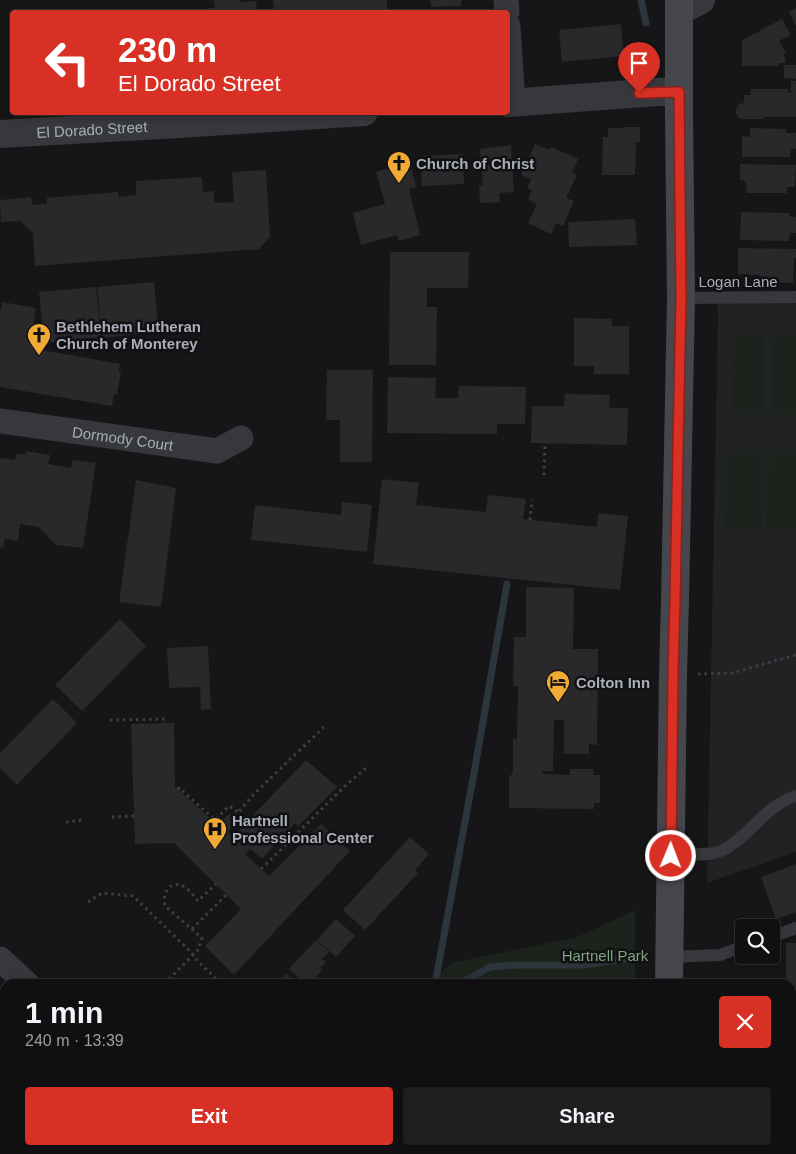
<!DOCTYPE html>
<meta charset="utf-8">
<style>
body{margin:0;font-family:Arial,sans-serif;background:#1e1e20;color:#f1f3f6;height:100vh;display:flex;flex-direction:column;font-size:19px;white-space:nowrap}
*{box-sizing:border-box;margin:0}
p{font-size:16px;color:#9c9d9f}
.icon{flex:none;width:28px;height:28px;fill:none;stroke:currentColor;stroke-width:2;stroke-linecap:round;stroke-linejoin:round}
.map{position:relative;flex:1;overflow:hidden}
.panel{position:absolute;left:0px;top:979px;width:796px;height:176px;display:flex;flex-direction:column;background:#101012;border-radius:15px 15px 0 0;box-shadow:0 2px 8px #0003,0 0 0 1px #303032}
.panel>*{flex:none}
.banner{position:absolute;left:10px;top:10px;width:500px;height:105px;border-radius:5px;box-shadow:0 2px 8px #0003,0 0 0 1px #303032;background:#d93025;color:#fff;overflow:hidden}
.controls{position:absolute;left:735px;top:919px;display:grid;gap:10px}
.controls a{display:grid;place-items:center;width:45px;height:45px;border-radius:5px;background:#101012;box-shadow:0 2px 8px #0003,0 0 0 1px #303032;font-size:25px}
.pin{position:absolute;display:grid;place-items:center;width:42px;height:42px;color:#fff;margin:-51px -21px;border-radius:50% 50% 50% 0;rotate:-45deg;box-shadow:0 0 5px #0007}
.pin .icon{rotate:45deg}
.me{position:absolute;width:55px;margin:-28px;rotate:1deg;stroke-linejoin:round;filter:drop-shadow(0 0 4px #0008)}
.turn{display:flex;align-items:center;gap:18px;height:105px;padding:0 25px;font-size:22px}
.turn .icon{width:65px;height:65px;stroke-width:2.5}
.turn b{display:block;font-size:35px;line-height:42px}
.round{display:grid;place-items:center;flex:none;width:52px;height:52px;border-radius:5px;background:#1e1e20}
.headline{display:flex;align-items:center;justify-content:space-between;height:85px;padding:0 25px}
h1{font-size:30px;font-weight:700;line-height:38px}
.cta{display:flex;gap:10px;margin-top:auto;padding:10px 25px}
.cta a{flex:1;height:58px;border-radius:5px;background:#d93025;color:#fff;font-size:20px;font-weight:700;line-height:58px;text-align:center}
.cta a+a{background:#1e1e20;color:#f1f3f6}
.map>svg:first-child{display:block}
</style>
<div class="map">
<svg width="796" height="1154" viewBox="0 0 796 1154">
<rect width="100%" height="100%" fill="#161618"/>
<path fill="#222225" d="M796,297V852L707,883L718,317L717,304L714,298Z"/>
<g fill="#1c221c">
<path d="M774,335L796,336V415L772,414Z"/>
<path d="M734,336H764L763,414H733Z"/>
<path d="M727,450H762L761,531L725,530Z"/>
<path d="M769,452H796V531L767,530Z"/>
<path d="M635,910V984H430L451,963L577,937Z"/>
<path d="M300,1150H387L384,1154H296Z"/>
</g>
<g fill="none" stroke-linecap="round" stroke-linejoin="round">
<g stroke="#2c353b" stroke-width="7">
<path d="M641,0L646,23"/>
<path d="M435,984L474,773L507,584"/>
<path d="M459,984L490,967L516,965H583L636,957"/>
<path d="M336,1154L338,1150"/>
</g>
</g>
<g fill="#29292c">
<path d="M214,0H240V2L256,1L257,12H208V8H215Z"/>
<path d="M273,0H387V12H312V11L274,12Z"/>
<path d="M430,0H461V6L431,7Z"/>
<path d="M796,8V26L789,12Z"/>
<path d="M782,19L791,35L779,41L786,53L783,54L786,58L785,63H778V66H742V40Z"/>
<path d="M621,24L624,56L562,62L559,30Z"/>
<path d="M784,65H796V79L784,78Z"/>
<path d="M791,81H796V117H764V119H742L738,117L736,113V109L739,104L744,103V95H751V89H788V93H791Z"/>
<path d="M624,127H640V142H636L635,175H602L603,137H608V128H623Z"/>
<path d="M750,128L786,129V133H796V149H791L790,157H742V136L750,137Z"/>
<path d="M535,144L550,150L552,147L578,159L572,172L577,175L566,198L574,201L563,226L556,223L551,234L528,223L537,204L528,200L532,190L527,188L531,179L521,175Z"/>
<path d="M511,145L514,192L499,193L500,202L480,203L479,186H483L480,149Z"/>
<path d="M463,154L464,184L422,186L420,156Z"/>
<path d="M740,164L796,165L795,187H787V193H746L747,185L743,180H740Z"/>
<path d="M396,166L398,171L411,167L416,187L409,189L420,235L399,241L397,235L361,245L353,213L385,204L376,172Z"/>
<path d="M266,170L270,237L259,249L35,266L33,233L20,221L1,222L0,200L31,197L32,205L47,204V198L118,192L119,197L136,195V181L202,177L203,192L214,191V203L234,202L232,172Z"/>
<path d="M741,212L789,213V216L796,217V233H790L789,241L740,240Z"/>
<path d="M635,219L637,245L569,247L568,222Z"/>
<path d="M738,248L796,249V258H794L793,283L760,282V275L738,274Z"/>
<path d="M390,252H469L468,288H427V307H437L436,365H389Z"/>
<path d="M154,282L159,332L102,338L97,287Z"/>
<path d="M96,287L101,337L44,343L39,292Z"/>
<path d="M2,302L36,308L30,344L36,345V349L120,364L118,372H121L117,394H114L112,406L0,387V312Z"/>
<path d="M574,318L612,319V326H629V374H594V366H574Z"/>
<path d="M327,370H373L372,462H340V420H326Z"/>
<path d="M388,377L436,378L435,398H458L459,386L526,387L525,424H497V434L387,433Z"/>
<path d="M565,394L610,395L609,408H628L627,445L531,443L532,406H564Z"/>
<path d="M26,451L50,455L48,464L71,468L72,460L96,463L83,548L56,545L39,527L20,524L18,541L5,539L3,548L0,547V458L15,460L16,454L25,455Z"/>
<path d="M382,479L419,483L416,505L486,512L488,495L526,499L523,519L597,527L598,513L628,516L620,590L373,564Z"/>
<path d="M136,480L176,488L161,607L119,602Z"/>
<path d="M342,502L372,505L367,552L251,540L255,505L341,515Z"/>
<path d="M526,587L574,588L573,649H598L597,745L589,744V754H564V720H554L553,771H542V774L570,775V769H593V775H600V803H594V809L509,808V777L513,773V739H517L518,686H513L514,637H526Z"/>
<path d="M120,619L146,646L82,711L55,685Z"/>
<path d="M208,646L211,709L201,710L200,687L169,688L167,648Z"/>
<path d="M53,699L77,723L17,785L0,768V753Z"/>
<path d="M174,723L175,787L217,825L228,815L233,813L237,817V822L228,832L233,836L306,760L337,787L298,826L295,823L262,859L250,849L245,854L269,876L321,824L350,851L234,975L205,946L241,909L174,843L135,844L131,724Z"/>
<path d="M410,837L429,854L415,870L418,873L365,930L343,910Z"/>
<path d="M796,864V912L776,919L761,877Z"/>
<path d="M336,919L355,936L336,957L317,940Z"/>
<path d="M316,940L329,952L322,959L326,962L320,968L322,970L310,984H305L289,969Z"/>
<path d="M786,943H796V1109H791V984H786Z"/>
<path d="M286,974L297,984H277Z"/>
<path d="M0,1020L5,1025V1150H61L58,1154H0Z"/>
<path d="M115,1150H151L147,1154H120Z"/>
<path d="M535,1150H639V1154H530Z"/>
</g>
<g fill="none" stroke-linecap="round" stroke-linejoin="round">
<g stroke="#3d3f43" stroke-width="3" stroke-dasharray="2.5 4" stroke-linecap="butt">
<path d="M544,475L545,443"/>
<path d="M530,520L532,500"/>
<path d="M698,674L732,673L796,655"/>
<path d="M110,720L165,719V723"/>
<path d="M178,790L179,788L215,820L229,806L238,812"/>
<path d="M235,816L254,794L324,727"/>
<path d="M112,817L134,816"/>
<path d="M66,822L84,820"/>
<path d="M261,869L345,786L366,768"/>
<path d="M88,902L102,893L133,896L192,953L196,959L217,980"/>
<path d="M192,929L226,895"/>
<path d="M169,979L199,949L200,942L202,938L165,906C162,894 169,880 183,886C189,889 194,896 198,901L216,884"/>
<path d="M374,1154L378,1150"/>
</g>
<g stroke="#37383c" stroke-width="12">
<path d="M681,298L796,297"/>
<path d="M671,853C686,854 703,856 718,852C726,850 731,845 738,840C756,825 772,803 796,796"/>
<path d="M771,937L796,928"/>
<path d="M670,957L720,955L744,946"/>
<path d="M180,1154L184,1150"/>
</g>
<g stroke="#37383c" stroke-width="25">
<path d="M506,0L507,12"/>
<path d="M508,26L513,102"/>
<path id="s1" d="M0,421L217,451L241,438"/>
<path d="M0,959L27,984"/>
<path d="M204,1150L209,1154"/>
</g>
<g stroke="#37383c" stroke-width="28">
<path d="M679,12L701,0"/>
<path d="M508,103L657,92H679"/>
<path id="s2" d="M0,134L180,124L364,112"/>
</g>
<g stroke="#45474c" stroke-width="28">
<path d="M669,984L673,674L675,600L681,298L679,113V0"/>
<path d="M668,1154V1150"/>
</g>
</g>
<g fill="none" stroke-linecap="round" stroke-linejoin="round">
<g stroke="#8d1f18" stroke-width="12">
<path id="route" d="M639,93L679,92L681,298L675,600L673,674L671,856"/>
</g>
<use href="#route" stroke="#d93025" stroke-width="9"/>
</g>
<defs>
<g id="church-pin" transform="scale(1.25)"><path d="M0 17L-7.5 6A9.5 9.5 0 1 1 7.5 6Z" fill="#f0aa35" stroke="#111113"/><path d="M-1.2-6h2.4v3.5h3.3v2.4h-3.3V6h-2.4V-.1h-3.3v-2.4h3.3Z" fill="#111"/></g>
<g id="hotel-pin" transform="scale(1.25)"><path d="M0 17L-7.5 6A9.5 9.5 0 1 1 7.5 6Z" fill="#f0aa35" stroke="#111113"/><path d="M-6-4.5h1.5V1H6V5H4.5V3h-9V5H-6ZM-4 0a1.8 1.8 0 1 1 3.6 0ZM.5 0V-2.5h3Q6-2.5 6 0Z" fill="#111"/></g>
<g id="hospital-pin" transform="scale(1.25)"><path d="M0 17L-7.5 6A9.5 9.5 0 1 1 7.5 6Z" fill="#f0aa35" stroke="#111113"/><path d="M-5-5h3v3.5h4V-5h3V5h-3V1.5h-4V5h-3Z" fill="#111"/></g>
</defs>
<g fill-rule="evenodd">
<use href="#church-pin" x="399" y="163"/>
<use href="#church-pin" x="39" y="335"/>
<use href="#hotel-pin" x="558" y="682"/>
<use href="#hospital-pin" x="215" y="829"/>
</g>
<g text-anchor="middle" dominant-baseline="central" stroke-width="5" stroke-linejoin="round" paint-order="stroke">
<g font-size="15" fill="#a8adb7" stroke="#111113">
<text stroke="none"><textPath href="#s2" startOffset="92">El Dorado Street</textPath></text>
<text x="738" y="281">Logan Lane</text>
<text stroke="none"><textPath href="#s1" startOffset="124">Dormody Court</textPath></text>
</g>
<g font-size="15" font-weight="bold" fill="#a8adb7" stroke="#111113" text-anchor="start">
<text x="416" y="163">Church of Christ</text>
<text x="56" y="326">Bethlehem Lutheran<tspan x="56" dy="17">Church of Monterey</tspan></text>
<text x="576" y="682">Colton Inn</text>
<text x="232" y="820">Hartnell<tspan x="232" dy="17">Professional Center</tspan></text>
</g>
<g font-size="15" fill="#7fa280" stroke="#111113">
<text x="605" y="955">Hartnell Park</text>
</g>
</g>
</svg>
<div class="controls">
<a><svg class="icon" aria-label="search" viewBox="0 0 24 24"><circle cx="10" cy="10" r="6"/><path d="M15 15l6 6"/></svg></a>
</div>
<div class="pin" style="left:639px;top:93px;background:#d93025"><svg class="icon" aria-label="arrive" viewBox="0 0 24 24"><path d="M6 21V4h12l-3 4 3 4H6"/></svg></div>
<svg class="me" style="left:671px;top:856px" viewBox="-20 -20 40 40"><circle r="17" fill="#d93025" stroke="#fff" stroke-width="3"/><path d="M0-11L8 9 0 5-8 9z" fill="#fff"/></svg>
<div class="banner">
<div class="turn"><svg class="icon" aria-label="left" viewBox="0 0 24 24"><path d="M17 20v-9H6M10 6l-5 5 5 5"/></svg><div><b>230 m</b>El Dorado Street</div></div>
</div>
<section class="panel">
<div class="headline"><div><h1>1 min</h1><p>240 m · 13:39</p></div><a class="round" style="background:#d93025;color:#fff"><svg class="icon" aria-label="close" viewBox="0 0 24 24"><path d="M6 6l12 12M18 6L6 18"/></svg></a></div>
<div class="cta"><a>Exit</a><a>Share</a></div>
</section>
</div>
